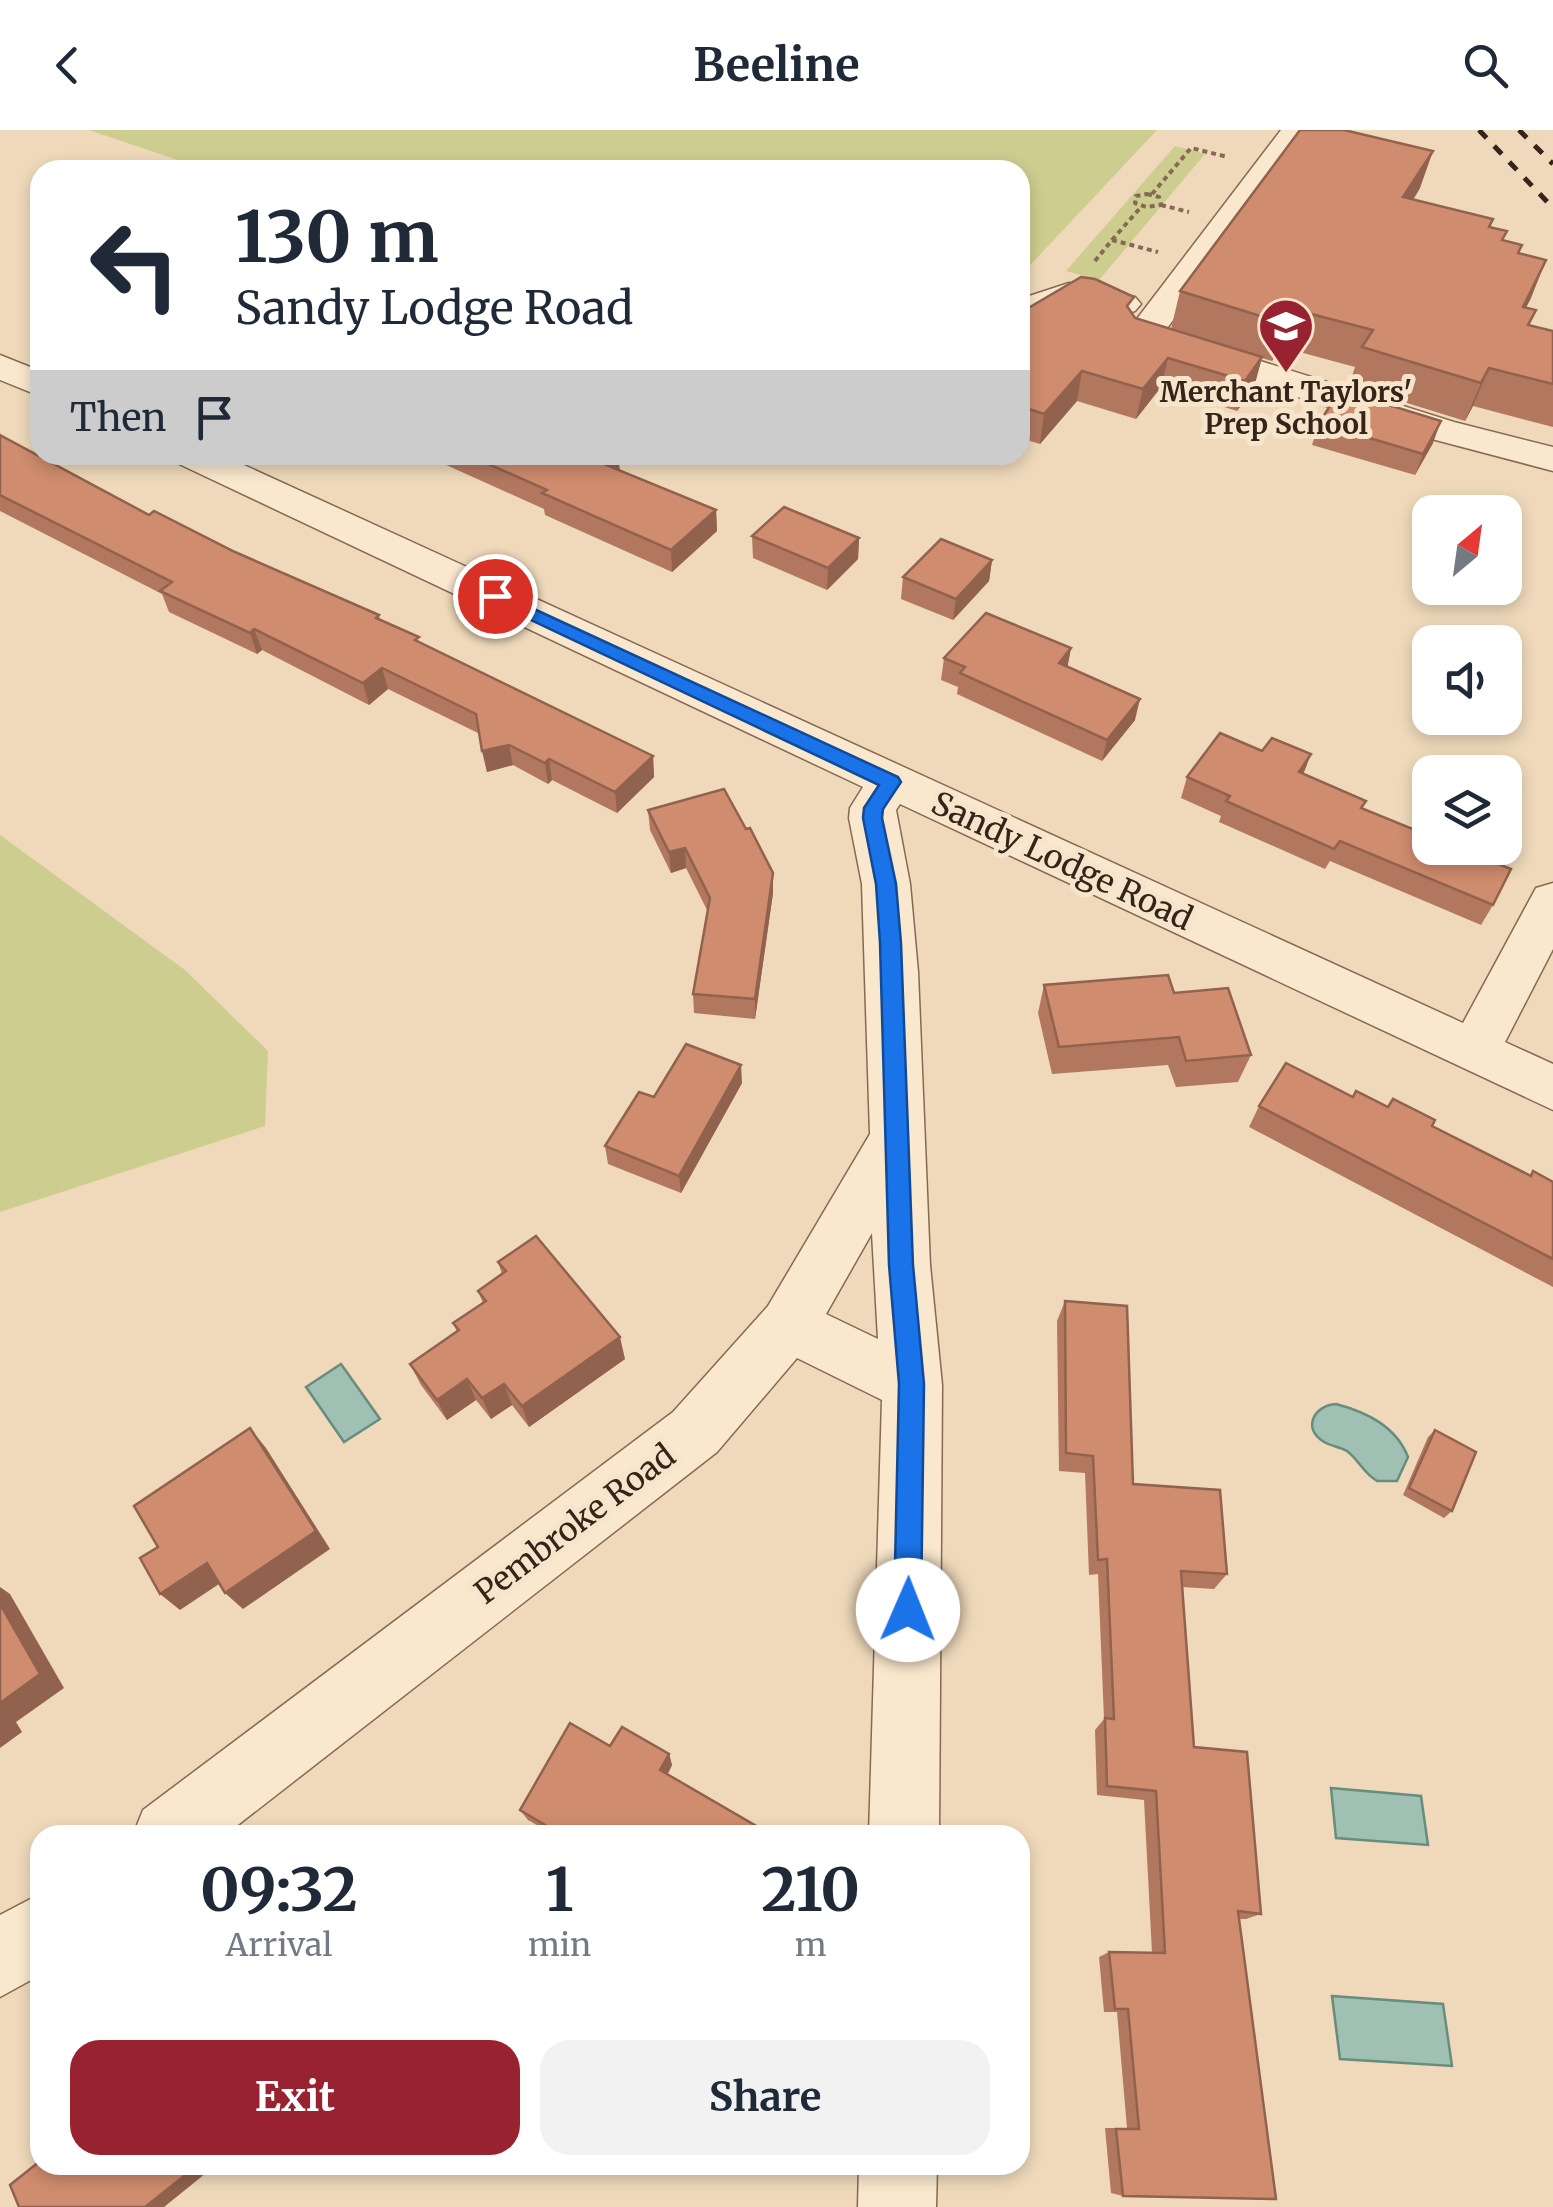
<!DOCTYPE html>
<style>
body{margin:0;font-family:Merriweather,serif;background:#f2f2f3;color:#1f2937;height:100vh;display:flex;flex-direction:column;font-size:38px;white-space:nowrap}
*{box-sizing:border-box;margin:0}
p{font-size:32px;color:#747a83}
.icon{flex:none;width:55px;height:55px;fill:none;stroke:currentColor;stroke-width:2;stroke-linecap:round;stroke-linejoin:round}
.map{position:relative;flex:1;overflow:hidden}
.side{position:absolute;left:30px;top:1695px;width:1000px;height:350px;display:flex;flex-direction:column;background:#fff;border-radius:30px;box-shadow:0 5px 15px #0003}
.side>*{flex:none}
.hud{position:absolute;left:30px;top:30px;width:1000px;height:305px;border-radius:30px;box-shadow:0 5px 15px #0003;background:#fff;color:#1f2937;overflow:hidden}
.needle{width:65px;rotate:29deg}
.fabs{position:absolute;left:1412px;top:365px;display:grid;gap:20px}
.fabs a{display:grid;place-items:center;width:110px;height:110px;border-radius:20px;background:#fff;box-shadow:0 5px 15px #0003;font-size:50px}
.pin{position:absolute;display:grid;place-items:center;width:85px;height:85px;color:#fff;margin:-42px;border:5px solid #fff;border-radius:50%;box-shadow:0 2px 10px #0007}
.me{position:absolute;width:110px;margin:-55px;rotate:1deg;stroke-linejoin:round;filter:drop-shadow(0 0 8px #0008)}
.turn{display:flex;align-items:center;gap:35px;height:210px;padding:0 40px;font-size:45px}
.turn .icon{width:130px;height:130px;stroke-width:2.5}
.turn b{display:block;font-size:70px;line-height:85px}
.then{display:flex;align-items:center;height:95px;padding:0 40px;background:#0003;gap:20px;font-size:38px}
.eta{display:flex;justify-content:space-evenly;align-items:center;height:170px;text-align:center}
.eta b{font-size:60px;font-weight:700;line-height:70px}
.cta{display:flex;gap:20px;margin-top:auto;padding:20px 40px}
.cta a{flex:1;height:115px;border-radius:30px;background:#982230;color:#fff;font-size:40px;font-weight:700;line-height:115px;text-align:center}
.cta a+a{background:#f2f2f3;color:#1f2937}
header{display:flex;justify-content:space-between;align-items:center;height:130px;padding:0 40px;background:#fff;font-size:45px;font-weight:700}
.map>svg:first-child{display:block}
</style>
<header><svg class="icon" aria-label="back" viewBox="0 0 24 24"><path d="M15 5l-7 7 7 7"/></svg>Beeline<svg class="icon" aria-label="search" viewBox="0 0 24 24"><circle cx="10" cy="10" r="6"/><path d="M15 15l6 6"/></svg></header>
<div class="map">
<svg width="1553" height="2077" viewBox="0 0 1553 2077">
<rect width="100%" height="100%" fill="#efd9ba"/>
<g fill="#cdcd8f">
<path d="M89,0H1157L1020,146V40H207Z"/>
<path d="M1175,16L1205,24L1099,150L1066,141Z"/>
<path d="M0,705L185,840L268,921L265,996L0,1082Z"/>
</g>
<g fill="#9fc0b2" stroke="#678d7f" stroke-width="2.5">
<path d="M341,1234L380,1289L344,1312L306,1257Z"/>
<path d="M1336,1274C1366,1282 1396,1296 1408,1327L1397,1351H1377C1363,1343 1359,1330 1347,1321C1340,1317 1331,1316 1324,1312C1301,1298 1315,1275 1336,1274Z"/>
<path d="M1331,1658L1421,1666L1428,1715L1336,1708Z"/>
<path d="M1332,1866L1443,1874L1452,1936L1340,1929Z"/>
</g>
<g fill="none" stroke-linecap="round" stroke-linejoin="round">
<g stroke="#866954" stroke-width="3">
<g id="minor">
<path d="M1281,0H1301L1308,7L1165,201L1454,292L1553,317V341L1428,308L1130,214L1125,206L1130,198Z"/>
<path d="M1069,153L1135,167L1141,174L1135,181C1114,187 1094,173 1072,174C1053,175 1038,190 1020,195V169Z"/>
<path d="M0,225L40,241V266L0,250Z"/>
<path d="M172,325H222L1463,893L1536,758L1553,753V819L1505,912L1553,934V980L900,674L896,680L910,754L918,842L930,1135L942,1255L939,1705H869L882,1270L797,1228L717,1322L225,1705H133L143,1680L673,1282L768,1176L870,1004L862,754L849,688L850,678L863,657L177,333ZM872,1103L878,1209L826,1184Z"/>
<path d="M40,1764V1845L0,1867V1785Z"/>
<path d="M859,2035H937L936,2077H858Z"/>
</g>
</g>
<g stroke="#866954" stroke-width="4" stroke-dasharray="5 4" stroke-linecap="butt">
<path d="M1147,64L1159,67L1161,75L1146,77L1135,73L1136,66Z"/>
<path d="M1152,64L1191,18L1228,27"/>
<path d="M1161,75L1189,82"/>
<path d="M1112,110L1141,77"/>
<path d="M1095,131L1112,110L1158,122"/>
</g>
<use href="#minor" fill="#fae8ce" fill-rule="evenodd"/>
<g stroke="#35241a" stroke-width="5" stroke-dasharray="11 11" stroke-linecap="butt">
<path d="M1479,0L1553,78"/>
<path d="M1519,0L1553,34"/>
</g>
</g>
<g fill="#b2785f">
<path d="M1420,58L1413,70L1493,89L1490,97L1503,110L1522,115L1519,123L1531,168L1526,177L1536,180L1529,196L1553,201V297L1473,276L1465,291L1349,255L1355,237L1281,217L1272,231L1262,228L1254,257L1237,281L1161,257L1136,289L1077,271L1040,314L1020,308V183L1131,182L1135,188L1171,199L1180,161Z"/>
<path d="M1319,293L1433,313L1415,345L1312,315Z"/>
<path d="M0,305L149,385L379,485L380,490L420,513L653,626L654,647L617,683L552,650L548,654L513,635L487,642L480,604L388,559L369,575L262,520L257,524L169,482L162,464L0,381Z"/>
<path d="M424,325H618L620,340L716,380L717,401L672,442L545,385L544,379Z"/>
<path d="M752,406L859,408L858,429L827,460L753,428Z"/>
<path d="M992,430L989,451L953,490L901,469L903,447Z"/>
<path d="M1071,518L1067,537L1135,590L1102,631L957,564L958,557L941,550L944,528Z"/>
<path d="M1303,644L1366,671L1362,679L1493,775L1481,795L1330,731L1325,739L1219,692L1221,686L1181,668L1187,647Z"/>
<path d="M648,680L773,763L755,889L694,883L693,864L708,782L686,738L671,743L650,700Z"/>
<path d="M1044,855L1174,863L1251,925L1238,952L1176,957L1168,935L1052,944L1038,883Z"/>
<path d="M742,953L681,1063L608,1034L605,1016L654,967Z"/>
<path d="M1353,967L1388,977L1432,996L1530,1045L1533,1041L1553,1052V1157L1249,997L1259,976Z"/>
<path d="M498,1132L625,1229L529,1297L512,1275L491,1289L476,1270L447,1290L421,1255L410,1234L457,1202L453,1193L483,1173L478,1161L502,1144Z"/>
<path d="M1065,1171L1133,1354L1227,1444L1214,1459L1182,1457L1194,1617L1261,1784L1246,1789H1239L1123,2066L1111,2063L1105,1998H1127L1117,1882H1104L1099,1827L1109,1822L1152,1823L1144,1670L1097,1665L1095,1600L1104,1589L1098,1444L1089,1445L1085,1343L1059,1341L1057,1191Z"/>
<path d="M1435,1300L1452,1381L1444,1388L1403,1365L1428,1307Z"/>
<path d="M610,1616L669,1624L672,1635L667,1645L770,1705H554L528,1690L520,1680Z"/>
</g>
<g fill="#91624d">
<path d="M1433,21L1420,58L1391,105L1403,67Z"/>
<path d="M1546,130L1531,168L1507,215L1523,177Z"/>
<path d="M1292,179L1281,217L1272,231L1283,193Z"/>
<path d="M1262,227L1254,257L1237,281L1245,251Z"/>
<path d="M1168,228L1161,257L1136,289L1143,259Z"/>
<path d="M1489,238L1473,276L1465,291L1481,253Z"/>
<path d="M1082,241L1077,271L1040,314L1044,284Z"/>
<path d="M1441,291L1433,313L1415,345L1423,324Z"/>
<path d="M618,325L620,347L606,335Z"/>
<path d="M716,380L717,401L672,442L671,420Z"/>
<path d="M859,408L858,429L827,460L828,438Z"/>
<path d="M992,430L989,451L953,490L956,469Z"/>
<path d="M254,499L262,520L257,524L250,503Z"/>
<path d="M1071,518L1067,540L1059,533Z"/>
<path d="M382,538L388,559L369,575L363,553Z"/>
<path d="M1140,569L1135,590L1102,631L1107,610Z"/>
<path d="M509,615L513,635L487,642L482,621Z"/>
<path d="M1311,624L1303,645L1299,642Z"/>
<path d="M653,626L654,647L617,683L615,662Z"/>
<path d="M549,629L552,650L548,654L545,633Z"/>
<path d="M685,718L686,738L671,743L669,722Z"/>
<path d="M773,743V763L755,889V869Z"/>
<path d="M741,935L742,953L681,1063L679,1046Z"/>
<path d="M620,1207L625,1229L529,1297L522,1276Z"/>
<path d="M467,1249L476,1270L447,1290L437,1270Z"/>
<path d="M504,1254L512,1275L491,1289L482,1268Z"/>
<path d="M250,1298L266,1318L330,1419L243,1479L225,1463Z"/>
<path d="M207,1433L225,1450L180,1480L160,1464Z"/>
<path d="M0,1457L10,1464L64,1558L16,1592L22,1602L0,1618Z"/>
<path d="M669,1624L672,1635L664,1652L660,1640Z"/>
<path d="M198,2035H216L164,2077H145Z"/>
</g>
<g fill="#cf8c6e" stroke="#91624d" stroke-width="2.5">
<path d="M1300,0H1344L1433,21L1403,67L1493,89L1489,97L1507,101L1502,110L1522,115L1518,123L1546,130L1523,177L1536,180L1528,195L1553,201V254L1489,238L1481,253L1362,217L1373,200L1292,179L1283,193L1180,161Z"/>
<path d="M1081,147L1095,149L1134,167L1127,176L1135,188L1262,227L1245,251L1168,228L1143,259L1082,241L1044,284L1020,276V183Z"/>
<path d="M1340,260L1441,291L1423,324L1319,293Z"/>
<path d="M0,305L149,385L154,381L235,422L379,485L376,488L419,507L415,510L653,626L615,662L549,629L545,633L509,615L482,621L476,584L382,538L363,553L254,499L250,503L160,461L172,452L0,365Z"/>
<path d="M468,325H618L606,335L716,380L671,420L542,363L547,360Z"/>
<path d="M784,377L859,408L828,438L752,406Z"/>
<path d="M941,409L992,430L956,469L903,447Z"/>
<path d="M986,483L1071,518L1059,533L1140,569L1107,610L960,543L965,537L944,528Z"/>
<path d="M1220,603L1262,621L1272,608L1311,624L1299,642L1366,671L1361,678L1430,706V718H1458L1511,739L1493,775L1340,711L1334,719L1226,671L1230,666L1187,647Z"/>
<path d="M724,659L746,699L750,698L773,743L755,869L693,864L710,768L685,718L669,722L648,680Z"/>
<path d="M1168,845L1174,863L1228,858L1251,925L1186,931L1179,907L1059,917L1044,855Z"/>
<path d="M686,914L741,935L679,1046L605,1016L639,962L654,967Z"/>
<path d="M1286,933L1353,967L1356,961L1388,977L1393,969L1435,990L1432,996L1531,1046L1533,1041L1553,1052V1129L1259,976Z"/>
<path d="M536,1106L620,1207L522,1276L504,1254L482,1268L467,1249L437,1270L410,1234L459,1200L453,1193L486,1171L478,1161L506,1141L498,1132Z"/>
<path d="M1065,1171L1127,1176L1133,1354L1220,1360L1227,1444L1181,1441L1194,1617L1247,1622L1261,1784L1238,1781L1276,2069L1123,2066L1116,1999H1139L1128,1879H1115L1109,1822L1165,1823L1156,1661L1107,1656L1105,1588L1114,1589L1107,1429L1098,1430L1093,1326L1066,1323Z"/>
<path d="M250,1298L316,1401L225,1463L207,1433L160,1464L140,1428L158,1417L134,1376Z"/>
<path d="M1435,1300L1476,1322L1452,1381L1409,1358Z"/>
<path d="M0,1474L40,1544L0,1573Z"/>
<path d="M570,1593L610,1616L622,1597L669,1624L660,1640L770,1704L769,1705H562L520,1680Z"/>
<path d="M40,2031V2035H198L145,2077H19L10,2055Z"/>
</g>
<path fill="#1a73e8" stroke="#114b97" stroke-width="2.5" d="M495,461L898,647L901,652L883,679L882,688L896,754L901,813L913,1135L924,1254L921,1480L917,1489L908,1493L898,1489L894,1480L899,1254L889,1135L880,813L876,754L863,688L864,678L879,655L489,470V462Z"/>
<defs>
<g id="school-pin" transform="scale(2.875)"><path d="M0 17L-7.5 6A9.5 9.5 0 1 1 7.5 6Z" fill="#982230" stroke="#f6e5ca"/><path d="M0-5L7-2L0 1L-7-2ZM-4 1L0 2.5L4 1V4Q0 6-4 4Z" fill="#fff"/></g>
</defs>
<g fill-rule="evenodd">
<use href="#school-pin" x="1286" y="196"/>
</g>
<g text-anchor="middle" dominant-baseline="central" stroke-width="10" stroke-linejoin="round" paint-order="stroke">
<g font-size="28" font-weight="bold" fill="#35241a" stroke="#f6e5ca">
<text x="1286" y="262">Merchant Taylors'<tspan x="1286" dy="32">Prep School</tspan></text>
</g>
<g font-size="32" fill="#35241a" stroke="#f6e5ca">
<text transform="translate(1062 731) rotate(25)">Sandy Lodge Road</text>
<text transform="translate(575 1394) rotate(-37)">Pembroke Road</text>
</g>
</g>
</svg>
<div class="fabs">
<a><svg class="needle" viewBox="-14 -14 28 28"><path d="M0-13l5 13h-10z" fill="#e53935"/><path d="M0 13l5-13h-10z" fill="#747a83"/></svg></a>
<a><svg class="icon" aria-label="sound" viewBox="0 0 24 24"><path d="M4 9h4l5-4v14l-5-4H4zM17 9q2 3 0 6"/></svg></a>
<a><svg class="icon" aria-label="layers" viewBox="0 0 24 24"><path d="M12 4l9 5-9 5-9-5zM3 14l9 5 9-5"/></svg></a>
</div>
<div class="pin" style="left:495px;top:466px;background:#d93025"><svg class="icon" aria-label="arrive" viewBox="0 0 24 24"><path d="M6 21V4h12l-3 4 3 4H6"/></svg></div>
<svg class="me" style="left:908px;top:1480px" viewBox="-20 -20 40 40"><circle r="19" fill="#fff"/><path d="M0-13L10 11 0 6-10 11z" fill="#1a73e8"/></svg>
<div class="hud">
<div class="turn"><svg class="icon" aria-label="left" viewBox="0 0 24 24"><path d="M17 20v-9H6M10 6l-5 5 5 5"/></svg><div><b>130 m</b>Sandy Lodge Road</div></div>
<div class="then">Then<svg class="icon" aria-label="arrive" viewBox="0 0 24 24"><path d="M6 21V4h12l-3 4 3 4H6"/></svg></div>
</div>
<section class="side">
<div class="eta">
<div><b>09:32</b><p>Arrival</p></div>
<div><b>1</b><p>min</p></div>
<div><b>210</b><p>m</p></div>
</div>
<div class="cta"><a>Exit</a><a>Share</a></div>
</section>
</div>
